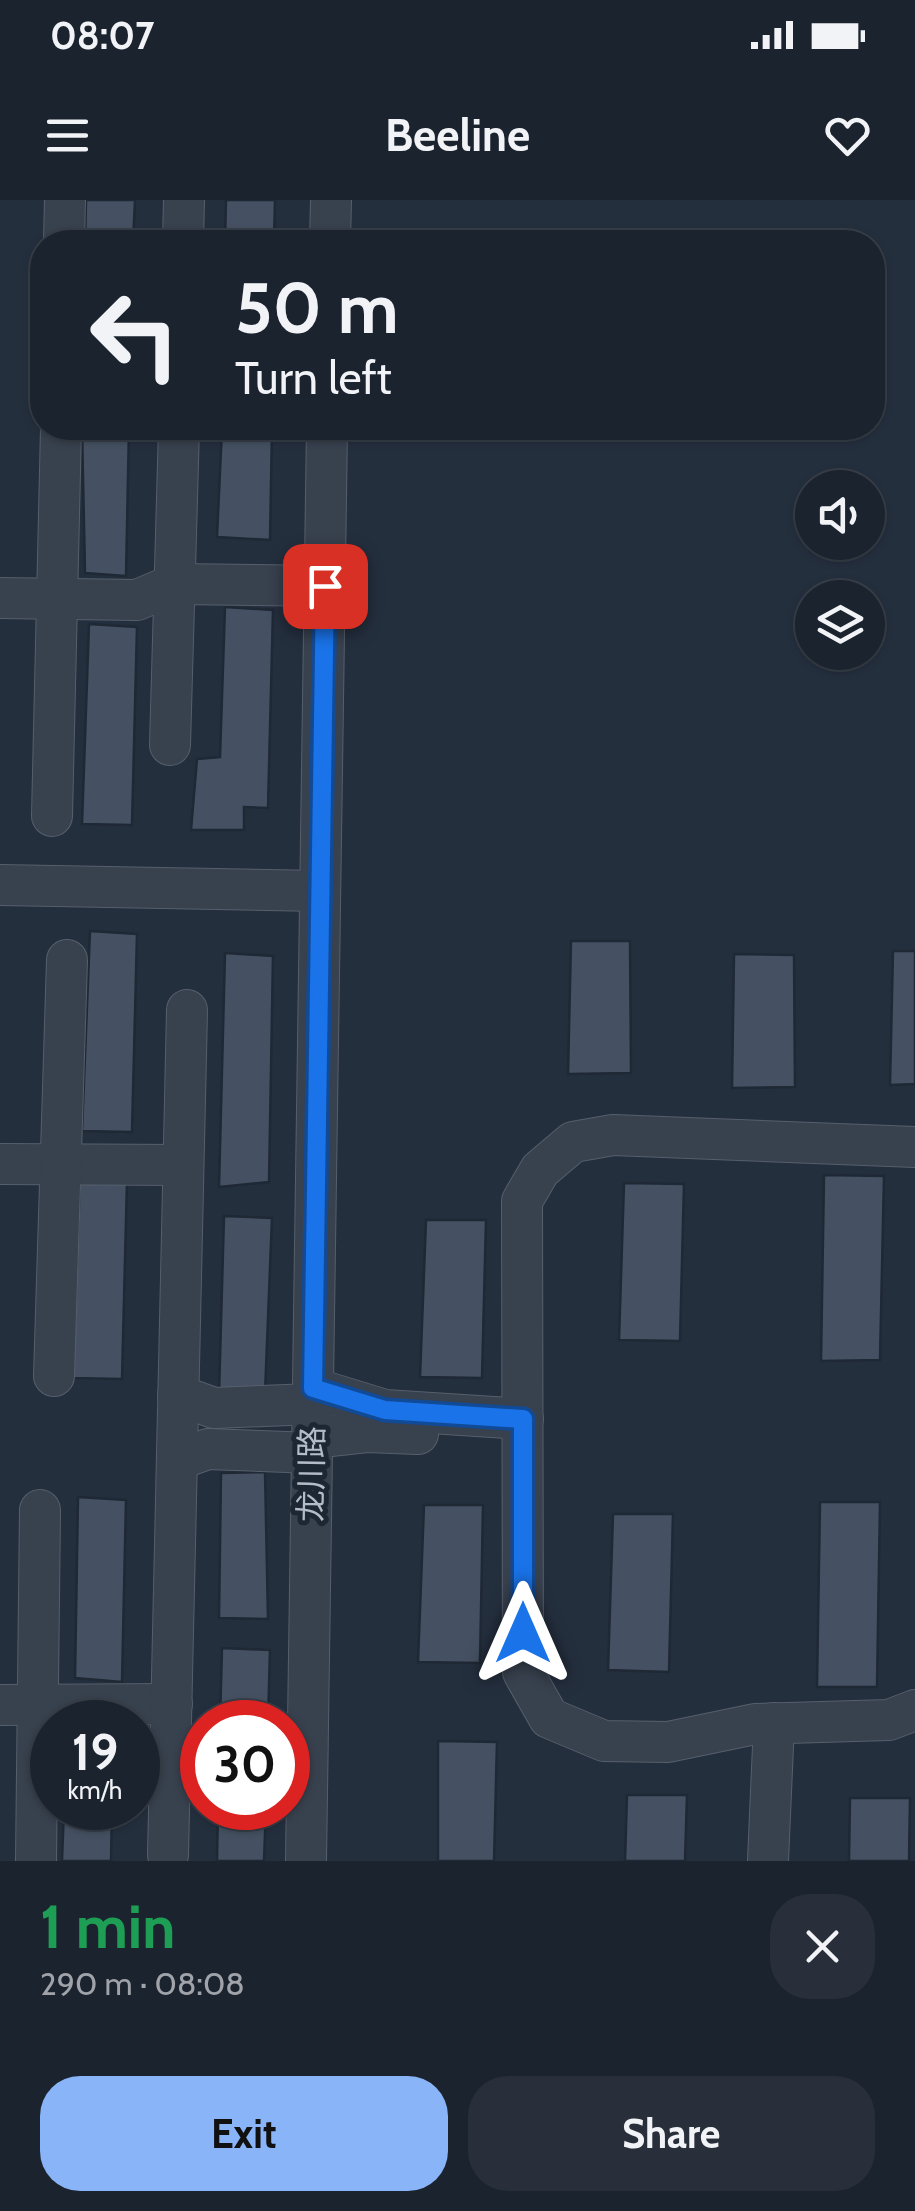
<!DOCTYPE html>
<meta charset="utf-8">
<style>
body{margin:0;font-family:Cabin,"Noto Sans SC",sans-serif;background:#282f3a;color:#f1f3f6;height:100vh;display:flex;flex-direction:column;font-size:38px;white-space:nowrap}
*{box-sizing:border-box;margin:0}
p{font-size:32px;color:#a0a4aa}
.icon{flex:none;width:55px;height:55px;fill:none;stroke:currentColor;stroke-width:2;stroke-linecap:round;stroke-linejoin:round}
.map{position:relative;height:1661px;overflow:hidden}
.drawer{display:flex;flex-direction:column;background:#1b232e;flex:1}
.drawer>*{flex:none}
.guide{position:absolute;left:30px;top:30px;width:855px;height:210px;border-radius:40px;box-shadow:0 2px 8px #0004,0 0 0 2px #39404a;background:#1b232e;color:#f1f3f6;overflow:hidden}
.controls{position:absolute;left:795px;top:270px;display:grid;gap:20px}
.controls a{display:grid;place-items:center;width:90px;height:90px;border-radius:50%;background:#1b232e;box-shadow:0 2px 8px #0004,0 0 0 2px #39404a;font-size:50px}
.speed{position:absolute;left:30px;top:1500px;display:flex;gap:20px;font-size:50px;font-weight:700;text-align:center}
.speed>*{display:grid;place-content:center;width:130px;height:130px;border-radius:50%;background:#1b232e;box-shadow:0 2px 8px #0004,0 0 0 2px #39404a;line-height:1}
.speed small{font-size:25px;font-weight:400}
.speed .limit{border:15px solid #d22;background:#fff;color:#111}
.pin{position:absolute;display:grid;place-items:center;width:85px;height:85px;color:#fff;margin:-42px;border-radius:20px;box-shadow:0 5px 15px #0006}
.me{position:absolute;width:110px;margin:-55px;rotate:0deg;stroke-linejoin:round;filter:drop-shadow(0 0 8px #0008)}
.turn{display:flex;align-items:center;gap:35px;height:210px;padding:0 40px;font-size:45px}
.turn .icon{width:130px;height:130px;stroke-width:2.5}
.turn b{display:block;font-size:70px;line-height:85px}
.round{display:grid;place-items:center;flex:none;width:105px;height:105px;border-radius:40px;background:#282f3a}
.overview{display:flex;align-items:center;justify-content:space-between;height:170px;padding:0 40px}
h1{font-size:60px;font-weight:700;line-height:75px;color:#1e9e55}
.button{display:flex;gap:20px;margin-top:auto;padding:20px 40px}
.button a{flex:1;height:115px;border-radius:40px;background:#8ab4f8;color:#111;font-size:40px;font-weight:700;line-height:115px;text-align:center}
.button a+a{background:#282f3a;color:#f1f3f6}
.status{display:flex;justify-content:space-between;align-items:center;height:70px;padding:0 50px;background:#1b232e;direction:ltr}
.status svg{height:28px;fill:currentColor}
header{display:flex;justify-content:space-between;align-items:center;height:130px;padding:0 40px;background:#1b232e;font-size:45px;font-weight:700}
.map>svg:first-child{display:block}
</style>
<div class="status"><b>08:07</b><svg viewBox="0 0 49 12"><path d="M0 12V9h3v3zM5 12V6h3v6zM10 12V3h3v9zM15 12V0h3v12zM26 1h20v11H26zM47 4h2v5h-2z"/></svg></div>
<header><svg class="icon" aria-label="menu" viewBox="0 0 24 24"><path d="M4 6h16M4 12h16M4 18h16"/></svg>Beeline<svg class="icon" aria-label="heart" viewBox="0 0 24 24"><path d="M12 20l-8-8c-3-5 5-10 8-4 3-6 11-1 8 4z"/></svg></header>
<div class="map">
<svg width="915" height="1661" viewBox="0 0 915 1661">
<rect width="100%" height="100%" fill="#242f3e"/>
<g fill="#455162" stroke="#1f2835" stroke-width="2.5">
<path d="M86,0H135L133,42H85Z"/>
<path d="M226,0H275L274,42H225Z"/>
<path d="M82,228H129L126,376L85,373Z"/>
<path d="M222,228H272L270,340L217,337Z"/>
<path d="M225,407L273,410L268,608L244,607V630H191L197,559L220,557Z"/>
<path d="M89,424L137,427L132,625L82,624Z"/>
<path d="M90,731L137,734L132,932L82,931Z"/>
<path d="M571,741H630L631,873L568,874Z"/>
<path d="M893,751H915V884L890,885Z"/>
<path d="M225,753L273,756L269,982L219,987Z"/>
<path d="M734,754L794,755L795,887L732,888Z"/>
<path d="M824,975L884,976L880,1160L821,1161Z"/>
<path d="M80,979L127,981L122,1179L73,1178Z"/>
<path d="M624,983L684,984L680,1141L619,1140Z"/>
<path d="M224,1016L272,1018L265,1193L219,1194Z"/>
<path d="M426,1020H486L482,1178L420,1177Z"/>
<path d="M265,1272L268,1419L219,1418L221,1273Z"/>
<path d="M78,1297L126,1300L122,1482L75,1478Z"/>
<path d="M820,1302H880L877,1487H817Z"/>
<path d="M424,1305H483L480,1463L418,1462Z"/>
<path d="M613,1314H673L669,1472L608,1470Z"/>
<path d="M222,1448L270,1450L268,1522H220Z"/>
<path d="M438,1541L497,1542L494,1661H438Z"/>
<path d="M627,1595H687L685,1661H625Z"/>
<path d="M850,1598H910L909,1661H849Z"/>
<path d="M64,1608H112L111,1661H62Z"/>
<path d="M218,1608H266L264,1661H217Z"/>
</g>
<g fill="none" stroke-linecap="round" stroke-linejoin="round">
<g stroke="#565f6c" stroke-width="42">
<g id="minor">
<path d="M64,42L65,0"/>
<path d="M183,42L184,0"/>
<path d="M330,42L331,0"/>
<path d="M0,398L137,400L175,384L325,386"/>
<path d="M170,545L179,228"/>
<path d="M52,616L61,228"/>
<path d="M0,685L320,691"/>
<path d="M915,947L613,935L573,942L540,970L522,1001L523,1472L549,1518L604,1541L668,1542L755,1524L889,1520L915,1510"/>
<path d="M0,964L183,965"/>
<path d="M54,1176L67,760"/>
<path d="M313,1188L385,1210L523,1219"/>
<path d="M178,1195L214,1208L312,1204"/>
<path d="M312,1238L367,1232L418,1234"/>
<path d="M177,1260L208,1249L312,1253"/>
<path d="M0,1505L172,1504"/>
<path d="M168,1655L187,810"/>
<path d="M36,1661L40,1310"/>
<path d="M306,1661L327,228"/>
<path d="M768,1661L774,1523"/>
</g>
</g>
<use href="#minor" stroke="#38414e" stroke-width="40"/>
</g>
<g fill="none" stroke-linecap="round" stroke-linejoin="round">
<g stroke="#114b97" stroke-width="25">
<path id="route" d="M325,386L313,1188L385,1210L523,1219V1433"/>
</g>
<use href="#route" stroke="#1a73e8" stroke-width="18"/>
</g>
<g text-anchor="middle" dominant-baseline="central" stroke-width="10" stroke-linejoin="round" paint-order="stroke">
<g font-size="32" fill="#b4bcc9" stroke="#1d2633">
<text transform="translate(311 1274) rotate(-89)">龙川路</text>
</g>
</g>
</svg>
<div class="controls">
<a><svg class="icon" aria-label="sound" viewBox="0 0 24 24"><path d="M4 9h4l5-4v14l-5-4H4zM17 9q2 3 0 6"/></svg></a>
<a><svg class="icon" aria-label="layers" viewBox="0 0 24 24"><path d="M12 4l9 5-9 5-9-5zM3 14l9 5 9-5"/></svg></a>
</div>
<div class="speed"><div>19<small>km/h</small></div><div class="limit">30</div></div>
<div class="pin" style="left:325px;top:386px;background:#d93025"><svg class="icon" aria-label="arrive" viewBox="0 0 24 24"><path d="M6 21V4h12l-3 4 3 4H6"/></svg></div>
<svg class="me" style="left:523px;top:1433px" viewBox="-20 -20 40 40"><path d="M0-17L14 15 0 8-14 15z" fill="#1a73e8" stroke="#fff" stroke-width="4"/></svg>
<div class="guide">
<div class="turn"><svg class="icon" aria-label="left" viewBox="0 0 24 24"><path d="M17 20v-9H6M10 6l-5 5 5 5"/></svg><div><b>50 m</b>Turn left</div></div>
</div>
</div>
<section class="drawer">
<div class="overview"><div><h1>1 min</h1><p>290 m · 08:08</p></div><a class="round"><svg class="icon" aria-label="close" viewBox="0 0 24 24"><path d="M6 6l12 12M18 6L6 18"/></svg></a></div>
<div class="button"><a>Exit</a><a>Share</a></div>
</section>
